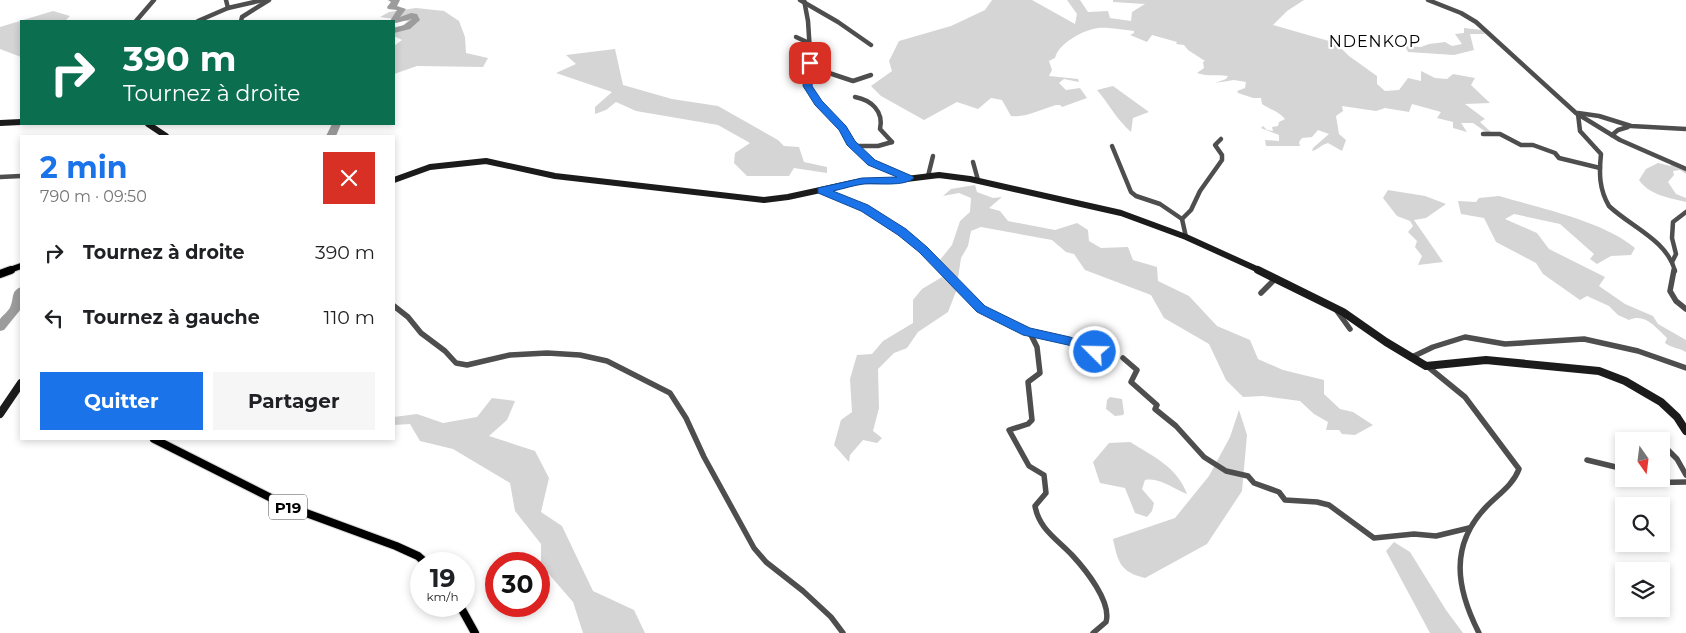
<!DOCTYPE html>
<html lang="fr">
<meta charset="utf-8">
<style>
body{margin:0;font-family:Montserrat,sans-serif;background:#f6f6f6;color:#202124;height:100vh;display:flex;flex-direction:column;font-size:19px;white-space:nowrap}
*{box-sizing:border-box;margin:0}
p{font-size:16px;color:#757577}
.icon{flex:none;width:28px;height:28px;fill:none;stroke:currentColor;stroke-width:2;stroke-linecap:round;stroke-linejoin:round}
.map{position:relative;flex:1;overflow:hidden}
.drawer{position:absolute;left:20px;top:135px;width:375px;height:305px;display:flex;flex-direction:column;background:#fff;border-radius:0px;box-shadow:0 2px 8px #0003}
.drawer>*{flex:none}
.top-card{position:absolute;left:20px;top:20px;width:375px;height:105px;border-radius:0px;box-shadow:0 2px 8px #0003;background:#0b6e4f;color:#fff;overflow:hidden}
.needle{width:32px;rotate:166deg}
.tools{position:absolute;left:1615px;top:432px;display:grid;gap:10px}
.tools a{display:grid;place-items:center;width:55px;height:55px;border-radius:0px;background:#fff;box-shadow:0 2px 8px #0003;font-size:25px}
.speed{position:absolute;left:410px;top:552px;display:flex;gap:10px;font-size:25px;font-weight:700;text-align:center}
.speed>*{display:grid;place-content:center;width:65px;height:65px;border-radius:50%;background:#fff;box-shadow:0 2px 8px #0003;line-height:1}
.speed small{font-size:12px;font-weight:400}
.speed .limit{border:8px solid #d22;background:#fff;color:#111}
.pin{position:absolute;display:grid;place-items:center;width:42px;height:42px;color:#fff;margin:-21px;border-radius:10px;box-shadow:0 2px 8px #0006}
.me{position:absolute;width:55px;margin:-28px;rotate:293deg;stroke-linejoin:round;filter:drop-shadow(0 0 4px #0008)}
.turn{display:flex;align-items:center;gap:18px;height:105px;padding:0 20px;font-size:22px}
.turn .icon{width:65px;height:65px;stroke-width:2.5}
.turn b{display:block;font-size:35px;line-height:42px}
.round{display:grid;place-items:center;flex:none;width:52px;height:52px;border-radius:0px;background:#f6f6f6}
.head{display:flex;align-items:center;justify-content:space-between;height:85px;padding:0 20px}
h1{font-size:30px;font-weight:700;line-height:38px;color:#1a73e8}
.cta{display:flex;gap:10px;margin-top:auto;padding:10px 20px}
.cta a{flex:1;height:58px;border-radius:0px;background:#1a73e8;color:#fff;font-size:20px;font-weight:700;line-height:58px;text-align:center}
.cta a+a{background:#f6f6f6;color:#202124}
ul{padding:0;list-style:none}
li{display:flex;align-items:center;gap:15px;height:65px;padding:0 20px}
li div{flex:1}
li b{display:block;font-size:19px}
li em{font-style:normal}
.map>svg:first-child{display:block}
</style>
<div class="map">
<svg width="1686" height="633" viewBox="0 0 1686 633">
<rect width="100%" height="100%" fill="#fff"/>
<g fill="#d5d5d5">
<path d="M992,0H1032L1075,24L1077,14L1067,0H1080L1088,12L1108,11L1110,18L1131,21L1132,12L1145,4L1113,2V0H1304L1287,11L1273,25L1336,43L1349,56L1377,76V84L1385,91L1399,90L1408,78L1421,81V71L1435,78L1447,79L1453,74L1475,78L1471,85L1490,103L1465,104L1485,119L1480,122L1491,132H1486L1473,123H1461L1467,132L1453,128V122L1437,118L1441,112L1412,104L1409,112L1385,108L1376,111L1342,106L1343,111L1336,116L1339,134L1346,140L1342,151L1328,143C1320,145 1318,150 1312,151L1313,148L1329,134L1318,130L1312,137L1302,138L1299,142L1300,146H1266L1265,140L1279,141V135L1261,128L1263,126L1267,130L1273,131L1272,127L1278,126L1279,122L1285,119C1278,111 1271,110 1262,104L1261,98H1253L1238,93L1237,91L1245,88L1246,82L1234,80L1215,83L1226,79L1228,76C1217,74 1209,77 1197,73L1204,68L1203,62L1205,61L1188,50L1184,45L1176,44L1177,42L1152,35L1147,42L1130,35L1134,33V31C1123,30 1108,27 1098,28C1083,30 1059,43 1055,58L1049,61L1052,70L1049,76L1078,79L1079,82L1064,79L1059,83L1066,90L1080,88L1087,98L1062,107L1060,105H1056C1042,109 1025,118 1011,116L1002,100L991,98L978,109L957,102L924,120L881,96L871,86L892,71L889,61L899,41L951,26L985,10Z"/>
<path d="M416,8L444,11L459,21L465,37L466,53L488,58L483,67L417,66L394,74V46L402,40L394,36V27L402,26L408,21L380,17L389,12Z"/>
<path d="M53,11L70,16L65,21H21V57L0,49V27Z"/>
<path d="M1464,28L1482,30L1485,34H1470L1474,50L1454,55L1408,52L1405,46L1421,47L1429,44L1445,42L1452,46L1462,44L1455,34L1464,33Z"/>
<path d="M615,49L623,85L672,99L718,106L778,140L784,146L799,147L804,162L827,167V173L794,168L789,176H747L734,163L735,153L750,143L718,125L636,111L616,102L606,110L595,114V107L612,92L556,73L576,64L566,55Z"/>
<path d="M1113,86L1149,112L1133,118L1131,132C1117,120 1109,104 1097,90Z"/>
<path d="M1658,163L1671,166L1670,164L1686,171V174L1680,170L1673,171L1674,175L1668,182L1676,194L1686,198V202C1670,198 1649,195 1639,180L1646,169Z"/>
<path d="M975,185L977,192L993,198L1002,197L989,208L1000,211L1008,221L1055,230L1077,223L1088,230L1089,241L1101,248L1128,247L1133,260L1157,267L1158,281L1189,296L1217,326L1250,340L1258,359L1283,370L1324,380V394L1340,409L1353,412L1373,425L1355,435L1342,434L1339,430H1326L1328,422L1314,414L1300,401L1263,396L1243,397L1226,380L1209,344L1164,318L1151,295L1085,270L1074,254L1066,252L1052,240L981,227L971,231L968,246L961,258L958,278L944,271L939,261L952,245L960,221L970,212L971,198L959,193L943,196L951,189Z"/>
<path d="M1388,190L1425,196L1446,204L1426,218L1414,220L1443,262L1418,265L1422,256L1415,247L1417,241L1408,232L1413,226L1410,221L1397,216L1383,198Z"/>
<path d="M1499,196C1539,208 1603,221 1635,248L1631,255L1611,256L1597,264L1590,259L1594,254L1560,224L1514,214L1505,219L1537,233L1549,249L1605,277L1599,286L1625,304L1653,316L1658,324L1686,340V352C1679,348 1672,348 1665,343L1667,338C1655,327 1645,313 1629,320L1618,315L1609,306L1587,296L1580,300L1543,274L1536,263L1496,242L1484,218L1461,214L1458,201L1476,202L1479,198Z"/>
<path d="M942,277L957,289L948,312L918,332L907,348L894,353L878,369L879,408L873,431L882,438L877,443L863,440L850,455L849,462L834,445L841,420L852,412L850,379L857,355L872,354L883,341L913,323V300L922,289Z"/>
<path d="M1110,397L1122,399L1124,413L1123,415L1115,416L1106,409L1107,400Z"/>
<path d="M492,398L515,401L507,420L489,436L535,451L549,478L541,512L562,526L593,591L634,610L645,633H583L573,602L541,565V544L515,511L510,483L453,449L420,441L410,424L394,425V417L417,414L443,423L477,417Z"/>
<path d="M1239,410L1247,435L1242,491L1207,544L1145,578C1120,572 1118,562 1113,539L1175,518L1209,476L1230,437Z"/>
<path d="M1130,442C1153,456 1178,468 1187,494C1173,489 1160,477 1145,480L1142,489L1154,503L1152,511L1147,517L1135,513L1125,488L1100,483L1093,462L1109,443Z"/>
<path d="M1394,542L1410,552L1446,610L1463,633H1430L1386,551Z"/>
</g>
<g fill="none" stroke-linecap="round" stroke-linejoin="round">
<g fill="#9c9c9c" fill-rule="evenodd">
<path d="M388,0H400L397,6L406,9L400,17L411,13L417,14L420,20L410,29L394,33V28L404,25L412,19L396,23L390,21L397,10L388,9L387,7L391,2Z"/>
<path d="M332,124H341L336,136H326Z"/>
<path d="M21,287V309L4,330L0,331V319C3,315 10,310 11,305C14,297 11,291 21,287Z"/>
</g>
<g stroke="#dbdbdb" stroke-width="8">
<path id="primary-far1" d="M7,271L21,266"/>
</g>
<g stroke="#dbdbdb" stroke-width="10">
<g id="primary">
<path d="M0,274L11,270"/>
<path d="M154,439L287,506L396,546L418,556L427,564"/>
<path d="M460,606L475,633"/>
</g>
</g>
<g stroke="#4e4e4e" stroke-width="4.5">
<path d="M226,0L228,8"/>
<path d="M800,0L838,22L871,45"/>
<path d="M804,0L808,21L810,52L808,86L818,103L839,125L851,143L864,157L880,167L909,178"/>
<path d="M1428,0L1461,13L1476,22L1576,113L1620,140L1686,169"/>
<path d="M136,21L154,0"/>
<path d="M198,21L228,8L263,0"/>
<path d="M241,21L242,17L269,0"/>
<path d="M796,37L809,43"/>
<path d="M810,63L826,72L853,81L871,75"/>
<path d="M855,97C871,100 884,111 880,129L892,142"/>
<path d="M1578,113L1599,116L1631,126L1686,129"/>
<path d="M1578,114L1580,131L1601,154C1599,173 1599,189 1609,206C1631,227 1667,240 1675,271"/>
<path d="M1483,134H1500L1521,145H1533L1555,153L1559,158L1600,168"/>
<path d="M1612,135L1618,130L1628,127"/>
<path d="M856,146H878L892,142"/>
<path d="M1112,146L1131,192L1136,196L1160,204L1182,219L1186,237"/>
<path d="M973,162L978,180"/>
<path d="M928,176L933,156"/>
<path d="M0,177L21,176"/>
<path d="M822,190L877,215L923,250L944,271"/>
<path d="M1182,219L1191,210L1200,191L1222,160V155L1215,145L1221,139"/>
<path d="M1672,262L1676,254L1672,238L1673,222L1686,212"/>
</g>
<g stroke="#4e4e4e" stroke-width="5.5">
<path d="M943,270L981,309L1030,333L1037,347L1040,373L1028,382L1032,420L1028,424L1009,430L1029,466L1044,475L1046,493L1035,506C1039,529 1057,539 1072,555C1085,569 1112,602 1106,622L1093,633"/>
<path d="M1674,270L1670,291L1676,301L1686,309"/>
<path d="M1261,293L1276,278"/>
<path d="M394,306L408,317L421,333L445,351L456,363L467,365L510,355L547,353L580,355L607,361L670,393L686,418L704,457L754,548L766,562L803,591L831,617L843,633"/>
<path d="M1337,311L1350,329"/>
<path d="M1031,333L1070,341L1095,352L1109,350"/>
<path d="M1412,357L1433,347L1465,337L1505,344L1584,339L1638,351L1686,368"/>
<path d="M1123,358L1137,370L1131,382L1157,405L1155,409L1176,426L1204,457L1226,471L1248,476L1254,483L1279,492L1285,500L1317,502L1329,505L1374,538L1414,534L1436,536L1469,528"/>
<path d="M1427,366L1465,397L1519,469C1513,485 1499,494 1487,506C1449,545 1456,588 1479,633"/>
<path d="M1634,437L1644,441"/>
<path d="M1661,447H1665L1677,459L1686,475"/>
<path d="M1587,460L1624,469"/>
<path d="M1632,479L1634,483L1686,482"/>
</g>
<g stroke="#1b1b1b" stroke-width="6">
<path d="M0,123L21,122"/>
<path d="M148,124L166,136"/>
<path d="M394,180L430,167L486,161L555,176L764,200L788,197L862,181H890L939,175L970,179L1121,213L1186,237L1261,271"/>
</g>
<g stroke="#1b1b1b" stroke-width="8">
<path d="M1258,270L1343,312L1386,342L1426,366L1486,360L1599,371L1625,381L1661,402L1677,417L1686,431"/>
<path d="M0,414L21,383"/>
</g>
<use href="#primary-far1" stroke="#000" stroke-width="6"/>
<use href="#primary" stroke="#000" stroke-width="8"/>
</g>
<path fill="#1a73e8" stroke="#114b97" d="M810,60L814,63L812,86L822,101L846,126L855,141L875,160L912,176L914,178C905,187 877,183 864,184C854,185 843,189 833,191L868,205L906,229L927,247L985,306L1030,328L1070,337L1100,348L1101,352L1100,355L1095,356L1068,345L1023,335L977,312L919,252L898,235L861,211L818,193V188L862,178L897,177L868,165L847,145L839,130L815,105L803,86L805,63Z"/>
<g text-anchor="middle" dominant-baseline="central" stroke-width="4.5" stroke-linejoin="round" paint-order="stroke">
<rect fill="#fff" stroke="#4c4c4c" stroke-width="1" x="269" y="494.5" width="38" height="25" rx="4"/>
<g font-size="15" font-weight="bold" fill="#000">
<text x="288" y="507">P19</text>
</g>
<g font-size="16" letter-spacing="1" fill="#000" stroke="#fff">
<text x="1375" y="41">NDENKOP</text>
</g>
</g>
</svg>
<div class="tools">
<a><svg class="needle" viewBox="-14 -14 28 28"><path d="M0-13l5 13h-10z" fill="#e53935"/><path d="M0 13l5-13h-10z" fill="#757577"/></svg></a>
<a><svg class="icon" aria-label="search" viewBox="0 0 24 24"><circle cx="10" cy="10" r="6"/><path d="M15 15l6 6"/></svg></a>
<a><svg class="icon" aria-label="layers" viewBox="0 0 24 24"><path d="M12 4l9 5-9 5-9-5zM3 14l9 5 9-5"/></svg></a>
</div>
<div class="speed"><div>19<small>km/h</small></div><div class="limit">30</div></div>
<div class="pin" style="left:810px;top:63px;background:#d93025"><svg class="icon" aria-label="arrive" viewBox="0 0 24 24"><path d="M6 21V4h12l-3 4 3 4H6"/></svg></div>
<svg class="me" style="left:1095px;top:352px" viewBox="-20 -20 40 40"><circle r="17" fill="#1a73e8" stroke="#fff" stroke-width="3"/><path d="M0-11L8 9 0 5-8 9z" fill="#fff"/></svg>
<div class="top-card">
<div class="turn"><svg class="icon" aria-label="right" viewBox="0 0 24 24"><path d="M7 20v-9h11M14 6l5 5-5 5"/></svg><div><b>390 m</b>Tournez à droite</div></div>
</div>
<section class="drawer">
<div class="head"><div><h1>2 min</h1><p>790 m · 09:50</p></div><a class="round" style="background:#d93025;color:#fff"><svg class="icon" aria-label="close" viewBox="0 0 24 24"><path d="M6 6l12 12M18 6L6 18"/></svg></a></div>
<ul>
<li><svg class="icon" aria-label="right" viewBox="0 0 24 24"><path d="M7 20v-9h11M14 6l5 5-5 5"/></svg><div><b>Tournez à droite</b></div><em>390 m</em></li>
<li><svg class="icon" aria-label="left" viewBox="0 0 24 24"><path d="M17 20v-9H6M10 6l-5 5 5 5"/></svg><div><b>Tournez à gauche</b></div><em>110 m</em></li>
</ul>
<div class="cta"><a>Quitter</a><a>Partager</a></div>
</section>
</div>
